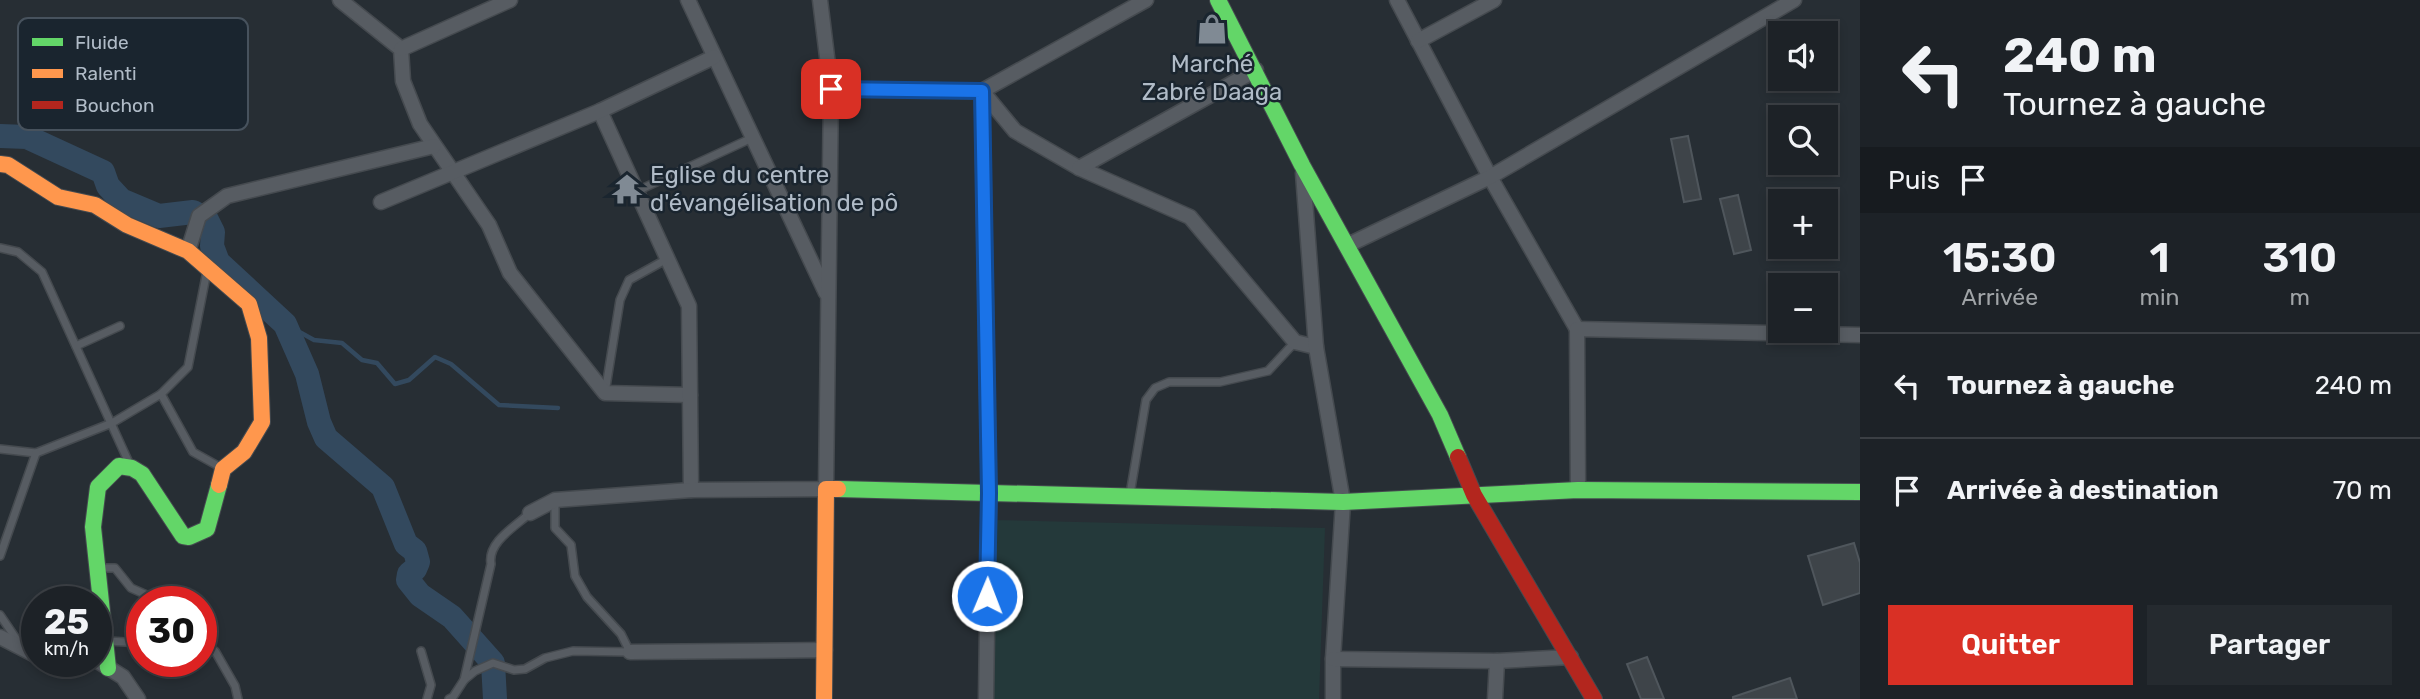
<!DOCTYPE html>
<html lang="fr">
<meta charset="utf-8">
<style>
body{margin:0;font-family:Rubik,sans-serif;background:#252a2f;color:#f1f3f6;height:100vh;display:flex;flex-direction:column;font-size:26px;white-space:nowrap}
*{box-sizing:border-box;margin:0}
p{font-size:23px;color:#a0a4a7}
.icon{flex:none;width:38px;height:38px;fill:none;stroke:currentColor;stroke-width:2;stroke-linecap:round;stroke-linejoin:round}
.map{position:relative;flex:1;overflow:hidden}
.sheet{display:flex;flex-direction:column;background:#1d2227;width:560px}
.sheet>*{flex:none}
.top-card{background:#1d2227;color:#f1f3f6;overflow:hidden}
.fabs{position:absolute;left:1768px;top:21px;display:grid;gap:14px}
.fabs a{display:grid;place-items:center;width:70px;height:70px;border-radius:0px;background:#1d2227;box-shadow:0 4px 10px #0003,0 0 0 2px #3b3f44;font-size:35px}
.speed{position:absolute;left:21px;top:586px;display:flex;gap:14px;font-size:35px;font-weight:700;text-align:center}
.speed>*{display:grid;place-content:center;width:91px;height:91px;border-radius:50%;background:#1d2227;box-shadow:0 4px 10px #0003,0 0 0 2px #3b3f44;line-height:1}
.speed small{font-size:18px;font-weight:400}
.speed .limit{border:10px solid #d22;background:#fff;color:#111}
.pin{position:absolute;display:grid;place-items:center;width:60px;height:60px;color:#fff;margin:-30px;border-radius:14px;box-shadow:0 4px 10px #0006}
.me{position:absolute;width:77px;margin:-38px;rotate:1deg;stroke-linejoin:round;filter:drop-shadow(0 0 5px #0008)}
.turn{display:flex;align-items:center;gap:24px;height:147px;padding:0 28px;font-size:32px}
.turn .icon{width:91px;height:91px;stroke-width:2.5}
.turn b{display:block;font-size:49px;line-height:60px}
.then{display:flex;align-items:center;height:66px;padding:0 28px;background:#0003;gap:14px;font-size:26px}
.eta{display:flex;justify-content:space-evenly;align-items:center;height:119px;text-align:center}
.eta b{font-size:42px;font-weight:600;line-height:49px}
.cta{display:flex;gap:14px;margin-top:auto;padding:14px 28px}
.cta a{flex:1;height:80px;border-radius:0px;background:#d93025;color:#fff;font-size:28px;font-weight:600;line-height:80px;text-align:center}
.cta a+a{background:#252a2f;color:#f1f3f6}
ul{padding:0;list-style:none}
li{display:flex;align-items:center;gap:21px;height:105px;padding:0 28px;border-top:2px solid #3b3f44}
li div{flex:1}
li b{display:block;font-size:26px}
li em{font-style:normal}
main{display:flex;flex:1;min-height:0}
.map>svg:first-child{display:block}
</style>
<main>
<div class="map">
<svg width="1860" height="699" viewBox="0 0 1860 699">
<rect width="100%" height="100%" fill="#272e34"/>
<path fill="#24393a" d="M993,520L1325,528L1319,699H988Z"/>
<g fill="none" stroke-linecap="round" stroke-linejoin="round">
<path stroke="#33495e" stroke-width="4.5" d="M285,324L314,340L342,343L362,360L377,363L395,384L409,380L435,357L451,364L499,405L558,408"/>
<path stroke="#33495e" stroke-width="24" d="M0,136L27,137L103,172L108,186L121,200L159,216L193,212L207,220L213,232L212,246L218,262L285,324L307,374L319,422L326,438L383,487L406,544L415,551L418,562L415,569L409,574L408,580L420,595L452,617L493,663L495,699"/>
</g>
<g fill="#3e4449" stroke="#4f565c" stroke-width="2">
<path d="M1688,136L1701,199L1684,202L1671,139Z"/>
<path d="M1738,195L1751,250L1734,254L1720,199Z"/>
<path d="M1854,543L1860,563V593L1823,605L1808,556Z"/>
<path d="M1647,657L1664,699H1641L1627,664Z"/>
<path d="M1790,678L1797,699H1733V697Z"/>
</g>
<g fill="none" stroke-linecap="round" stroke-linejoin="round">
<g stroke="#454a4f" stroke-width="10">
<g id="lane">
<path d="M637,191L752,138"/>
<path d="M0,248L18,252L42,272L130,465"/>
<path d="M76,346L120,326"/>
<path d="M605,393L620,300L629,280L667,259"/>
<path d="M161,394L193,452L220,467"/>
<path d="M0,449L36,453L112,423L161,394L188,367L207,271"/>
<path d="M1130,494L1146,400L1155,388L1169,382H1220L1268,371L1295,342"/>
<path d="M0,556L36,453"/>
<path d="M101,568H115L131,588L149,596L151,602"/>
<path d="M0,615L19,643"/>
<path d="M108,641L142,643"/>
<path d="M421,651L431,685L427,699"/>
<path d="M201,653L215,651L235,686L238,699"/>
<path d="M464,680L475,671L493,663L514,670L525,669L545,658L573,651L630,652L621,634L587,597L575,576L571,545L555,528V501"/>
<path d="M449,699L453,697L464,680L491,564C487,542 516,526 530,513"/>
</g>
</g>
<g stroke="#454a4f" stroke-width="17">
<g id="street">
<path d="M340,0L401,49L403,81L420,124L489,225L510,273L605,393L690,395"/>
<path d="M688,0L826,293"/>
<path d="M1397,0L1490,177L1577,329"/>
<path d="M1418,41L1494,0"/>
<path d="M401,49L510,0"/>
<path d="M831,89L982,91L1146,0"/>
<path d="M982,91L989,493L986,699"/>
<path d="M982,91L1015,131L1079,168L1190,217L1295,342L1316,347"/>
<path d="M600,111L689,306L691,490"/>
<path d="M1079,168L1256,70"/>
<path d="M1303,173L1316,347L1343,502L1333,659V699"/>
<path d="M381,202L600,111L714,57"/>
<path d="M1348,245L1490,177L1794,0"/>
<path d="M188,251L199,216L227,196L434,146"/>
<path d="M1578,490L1577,329L1860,335"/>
<path d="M530,513L555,500L691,490L826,489L831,89L820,0"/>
<path d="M0,637L37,656"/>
<path d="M630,652L825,650"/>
<path d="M1333,659L1497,661L1571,657"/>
<path d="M96,660L123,677L138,699"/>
<path d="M1495,699L1497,661"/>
</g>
</g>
<g stroke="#454a4f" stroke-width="18">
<g id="fast">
<path d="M1218,0L1302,165L1440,415L1458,457"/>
<path d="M838,489L1343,502L1578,490L1860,492"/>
<path d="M108,668L93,527L98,487L119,466L132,468L142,474L183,536L189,537L207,529L219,485"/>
</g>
</g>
<g stroke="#454a4f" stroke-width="18">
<g id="slow">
<path d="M0,164L8,165L58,197L95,205L127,225L188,251L249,304L259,338L262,422L244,452L223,469L219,485"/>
<path d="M824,699L826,489H838"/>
</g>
</g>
<g stroke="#454a4f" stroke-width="18">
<path id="jam" d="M1458,457L1474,495L1594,699"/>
</g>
<use href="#lane" stroke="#575c62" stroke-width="7"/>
<use href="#street" stroke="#575c62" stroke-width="14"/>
<use href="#fast" stroke="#63d668" stroke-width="16"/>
<use href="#slow" stroke="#ff974d" stroke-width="16"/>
<use href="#jam" stroke="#b3261e" stroke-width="16"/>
</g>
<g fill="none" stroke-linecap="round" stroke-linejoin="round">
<g stroke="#114b97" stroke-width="18">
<path id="route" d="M831,89L982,91L989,493L987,596"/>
</g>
<use href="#route" stroke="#1a73e8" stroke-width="12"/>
</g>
<defs>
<g id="shop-bare" transform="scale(2.415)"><path d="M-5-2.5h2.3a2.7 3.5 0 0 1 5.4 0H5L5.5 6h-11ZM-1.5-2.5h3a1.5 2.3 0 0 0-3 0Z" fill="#808a94" stroke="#1a252f" stroke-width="2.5" paint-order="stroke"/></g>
<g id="temple-bare" transform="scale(2.415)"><path d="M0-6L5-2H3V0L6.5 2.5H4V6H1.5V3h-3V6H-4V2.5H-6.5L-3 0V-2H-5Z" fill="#808a94" stroke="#1a252f" stroke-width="2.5" paint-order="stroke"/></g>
</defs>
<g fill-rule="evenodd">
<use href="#shop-bare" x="1212" y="29"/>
<use href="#temple-bare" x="627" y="189"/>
</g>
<g text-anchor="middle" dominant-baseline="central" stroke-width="5" stroke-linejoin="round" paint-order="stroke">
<g font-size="24" fill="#b0bbc7" stroke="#1a252f">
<text x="1212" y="64">Marché<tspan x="1212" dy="28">Zabré Daaga</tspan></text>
<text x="650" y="175" text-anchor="start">Eglise du centre<tspan x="650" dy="28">d'évangélisation de pô</tspan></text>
</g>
</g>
<rect x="18" y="18" width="230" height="112" rx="10" fill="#1a252f" stroke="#47525d" stroke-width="2"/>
<rect x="32" y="38" width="31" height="8" fill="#63d668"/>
<rect x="32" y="69" width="31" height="9" fill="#ff974d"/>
<rect x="32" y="101" width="31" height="8" fill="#b3261e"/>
<g font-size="19" fill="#b0bbc7">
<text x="75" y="49">Fluide</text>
<text x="75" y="80">Ralenti</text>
<text x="75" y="112">Bouchon</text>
</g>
</svg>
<div class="fabs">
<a><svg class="icon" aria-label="sound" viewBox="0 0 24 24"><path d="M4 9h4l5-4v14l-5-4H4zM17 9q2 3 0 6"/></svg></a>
<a><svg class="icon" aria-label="search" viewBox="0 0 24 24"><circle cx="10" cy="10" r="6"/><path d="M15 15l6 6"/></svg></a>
<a>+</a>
<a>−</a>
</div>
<div class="speed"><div>25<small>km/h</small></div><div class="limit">30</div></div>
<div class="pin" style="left:831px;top:89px;background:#d93025"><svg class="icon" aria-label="arrive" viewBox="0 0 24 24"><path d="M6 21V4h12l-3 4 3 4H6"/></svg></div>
<svg class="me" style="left:987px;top:596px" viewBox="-20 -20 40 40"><circle r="17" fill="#1a73e8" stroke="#fff" stroke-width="3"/><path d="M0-11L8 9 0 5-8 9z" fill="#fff"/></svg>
</div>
<section class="sheet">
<div class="top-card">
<div class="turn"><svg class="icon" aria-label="left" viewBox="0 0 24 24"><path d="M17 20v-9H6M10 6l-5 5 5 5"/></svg><div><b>240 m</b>Tournez à gauche</div></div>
<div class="then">Puis<svg class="icon" aria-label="arrive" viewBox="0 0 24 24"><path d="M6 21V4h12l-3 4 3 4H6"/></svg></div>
</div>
<div class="eta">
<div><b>15:30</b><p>Arrivée</p></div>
<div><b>1</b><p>min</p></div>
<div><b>310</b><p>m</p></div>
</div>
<ul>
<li><svg class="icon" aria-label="left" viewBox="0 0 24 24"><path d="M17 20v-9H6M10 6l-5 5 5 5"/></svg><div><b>Tournez à gauche</b></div><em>240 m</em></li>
<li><svg class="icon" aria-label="arrive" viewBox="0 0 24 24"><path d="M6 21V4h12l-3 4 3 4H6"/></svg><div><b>Arrivée à destination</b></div><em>70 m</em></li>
</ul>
<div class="cta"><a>Quitter</a><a>Partager</a></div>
</section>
</main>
